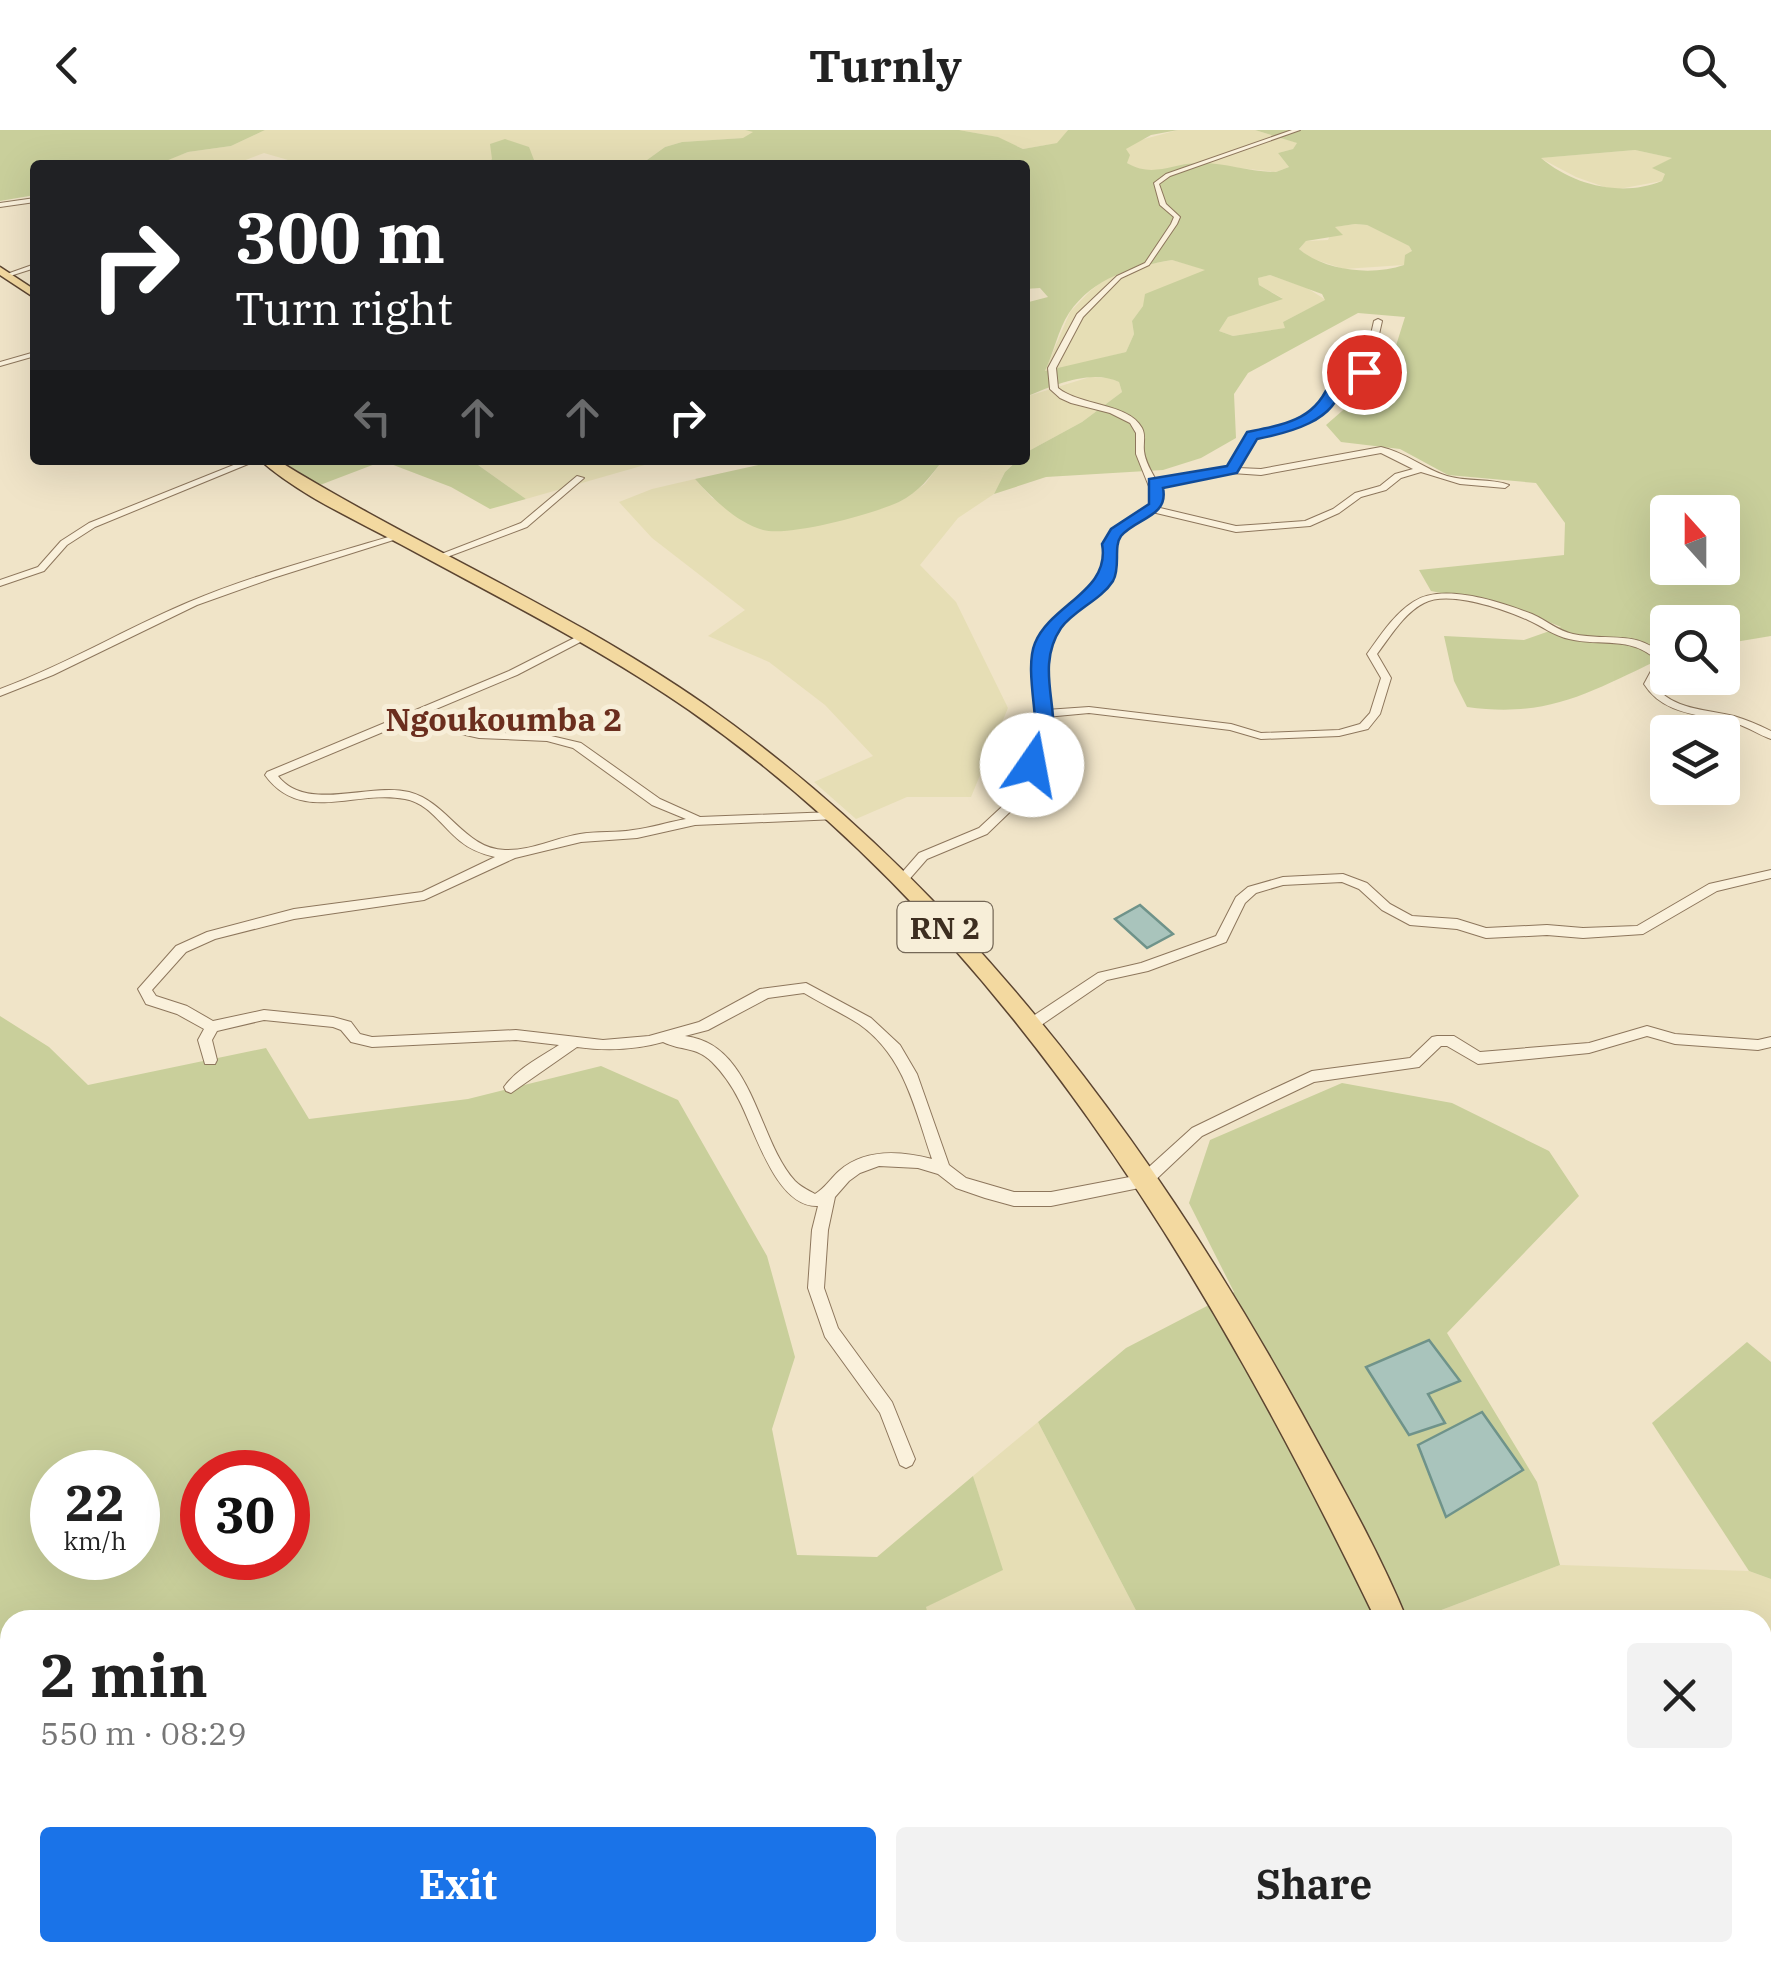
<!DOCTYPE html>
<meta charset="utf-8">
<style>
body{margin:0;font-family:"IBM Plex Serif",serif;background:#f2f2f2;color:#222;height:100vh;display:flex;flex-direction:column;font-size:38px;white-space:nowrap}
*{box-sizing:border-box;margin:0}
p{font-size:32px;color:#767676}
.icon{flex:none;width:55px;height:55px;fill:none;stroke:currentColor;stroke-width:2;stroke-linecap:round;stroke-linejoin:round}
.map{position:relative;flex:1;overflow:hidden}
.panel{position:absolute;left:0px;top:1480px;width:1772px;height:352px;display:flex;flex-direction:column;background:#fff;border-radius:30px 30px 0 0;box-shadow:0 10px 40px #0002}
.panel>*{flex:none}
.guide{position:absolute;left:30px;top:30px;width:1000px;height:305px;border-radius:10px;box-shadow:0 10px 40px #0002;background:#202124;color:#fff;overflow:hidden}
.needle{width:65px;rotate:339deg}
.buttons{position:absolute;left:1650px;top:365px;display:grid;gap:20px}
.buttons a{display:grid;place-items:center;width:90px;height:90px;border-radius:10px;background:#fff;box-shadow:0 10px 40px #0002;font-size:50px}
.speed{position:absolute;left:30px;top:1320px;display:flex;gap:20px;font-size:50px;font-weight:700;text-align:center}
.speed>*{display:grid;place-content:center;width:130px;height:130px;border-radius:50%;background:#fff;box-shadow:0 10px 40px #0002;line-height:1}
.speed small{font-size:25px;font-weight:400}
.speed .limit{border:15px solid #d22;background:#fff;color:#111}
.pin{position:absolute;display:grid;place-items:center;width:85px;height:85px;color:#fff;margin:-42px;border:5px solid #fff;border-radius:50%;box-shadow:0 2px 10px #0007}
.me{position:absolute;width:110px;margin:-55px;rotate:12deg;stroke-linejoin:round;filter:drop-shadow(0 0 8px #0008)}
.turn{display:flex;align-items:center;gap:35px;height:210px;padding:0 40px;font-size:45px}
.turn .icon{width:130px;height:130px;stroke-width:2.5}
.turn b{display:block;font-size:70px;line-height:85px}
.lanes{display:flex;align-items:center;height:95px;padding:0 40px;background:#0003;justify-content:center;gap:50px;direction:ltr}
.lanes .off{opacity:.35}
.round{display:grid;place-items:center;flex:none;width:105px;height:105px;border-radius:10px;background:#f2f2f2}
.summary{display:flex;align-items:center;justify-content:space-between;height:170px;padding:0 40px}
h1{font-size:60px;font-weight:800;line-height:75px}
.primary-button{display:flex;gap:20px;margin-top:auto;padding:20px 40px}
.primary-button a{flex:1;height:115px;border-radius:10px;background:#1a73e8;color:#fff;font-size:40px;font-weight:800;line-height:115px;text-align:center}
.primary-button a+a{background:#f2f2f2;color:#222}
header{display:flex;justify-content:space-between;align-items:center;height:130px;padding:0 40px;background:#fff;font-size:45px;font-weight:800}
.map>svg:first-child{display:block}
</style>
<header><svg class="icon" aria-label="back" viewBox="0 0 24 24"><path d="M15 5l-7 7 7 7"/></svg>Turnly<svg class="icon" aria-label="search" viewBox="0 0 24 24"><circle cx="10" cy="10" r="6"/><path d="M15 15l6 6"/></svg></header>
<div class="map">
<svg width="1771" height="1832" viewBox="0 0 1771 1832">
<rect width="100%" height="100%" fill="#f0e4c8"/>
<g fill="#e6deb5">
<path d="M265,0H745L755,2L744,8L682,12L665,17L640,35H529L533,30L492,29L486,35H276L288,30L264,23L233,35L156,34L188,22L231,16Z"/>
<path d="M959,0H1068L1058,13L1023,19L997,7Z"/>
<path d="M1178,0H1255L1298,13L1293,19L1278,23L1289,37L1276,42L1192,33L1161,42L1138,40L1127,33L1126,19L1133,12Z"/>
<path d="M1635,20L1673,28L1653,38L1666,45L1662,51L1613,60L1576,47L1540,28Z"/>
<path d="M1355,94L1367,95L1409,116L1412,121L1404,135L1344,139L1310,128L1299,119L1306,111L1328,110L1334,97Z"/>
<path d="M1172,130L1207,140L1143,176L1132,191L1134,204L1126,222L1044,243L1070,182L1089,162L1109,146L1133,137Z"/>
<path d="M1270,145L1307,158L1326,170L1283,192L1286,198L1233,206L1219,201L1228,187L1282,168L1259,155L1257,148Z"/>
<path d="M1090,247L1109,248L1119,252L1122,262L1082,292L1025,323V267Z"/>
<path d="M471,330H662L526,369Z"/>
<path d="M943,330H1018L1005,342L994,364L958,388L920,435L956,472L1008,578L971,667H907L856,689L814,652L873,626L825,575L769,532L708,506L745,480L652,408L619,372L652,359L695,349L712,368L793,399L899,372L925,354Z"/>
<path d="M1038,1292L1141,1490H929L925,1477L1002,1440L973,1346Z"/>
<path d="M1560,1435L1749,1441L1771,1449V1832H1546L1542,1823L1762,1822V1490H1415Z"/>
</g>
<g fill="#c9cf9b" fill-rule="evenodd">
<path d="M0,0H265L231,16L188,22L156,35H35V65L0,71Z"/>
<path d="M745,0H959L998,7L1023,19L1057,13L1068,0H1178L1151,5L1126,19L1130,25L1127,33C1153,48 1170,34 1197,33C1224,32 1249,42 1276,42L1289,37L1278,23L1293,19L1297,13L1255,0H1771V506L1723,514L1722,492H1668L1667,526C1593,560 1551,589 1467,577L1454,551L1444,506L1524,510L1561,497L1516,478L1431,461L1419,440L1564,425L1565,393L1536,353L1448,345L1400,319L1341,312L1326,295L1388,241L1405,187L1358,183L1248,243L1234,264L1236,308L1201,328L1163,340L1046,347L994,364L1005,342L1018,330H1025V323L1082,292L1122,262L1119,252C1091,238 1052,256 1025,267V173L1048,167L1040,158L1025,159V35H640L665,17L682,12L743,8L753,2ZM1635,20L1672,28L1652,38L1665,44L1662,51C1623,67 1574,56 1541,28ZM1355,94L1367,95L1409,116L1412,121L1405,125L1404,135C1372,146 1325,141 1299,119L1306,111L1343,105L1335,97ZM1172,130L1205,140L1145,164L1143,176L1132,191L1134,204L1126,222L1045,241C1054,222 1058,200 1069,183C1094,147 1132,137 1172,130ZM1270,145L1322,164L1325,170L1283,192L1285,198L1233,206L1219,201L1228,187L1283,169L1259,155L1258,148ZM1668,382H1722V438H1668Z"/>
<path d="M505,9L529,17L534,30L529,35H486L492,29L490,14Z"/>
<path d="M279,330H471L526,369L490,379L451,357L383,331L320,355Z"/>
<path d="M781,330H943C930,347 919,362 899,372C873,384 789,407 763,400C736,392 713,369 695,349Z"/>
<path d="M0,886L49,917L88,955L266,918L309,989L468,969L601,936L678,970L767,1126L795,1227L772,1299L797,1425L877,1427L973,1346L1003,1440L926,1477L929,1490H10V1822H1542L1546,1832H0ZM52,1342H138V1428H52ZM202,1342H288V1428H202Z"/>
<path d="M1342,953L1452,973L1549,1021L1579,1066L1447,1203L1537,1352L1560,1435L1415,1490H1141L1038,1292L1126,1218L1234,1162L1189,1073L1210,1010Z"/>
<path d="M1747,1212L1771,1232V1449L1749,1441L1652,1293Z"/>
</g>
<g fill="#a9c4bc" stroke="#6f938a" stroke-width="2.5">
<path d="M1140,775L1173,804L1147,818L1115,789Z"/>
<path d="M1429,1210L1460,1251L1428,1264L1445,1293L1409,1305L1366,1237Z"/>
<path d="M1482,1282L1523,1340L1446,1387L1418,1315Z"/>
</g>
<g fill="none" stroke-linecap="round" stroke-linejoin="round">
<g stroke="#8d765c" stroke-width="2">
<g id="street">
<path d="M1292,0H1300L1170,46L1159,54L1166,74L1180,87L1177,94L1149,135L1121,148L1083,187L1056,238L1058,258C1080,276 1129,273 1142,298C1146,306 1143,312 1144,321C1145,331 1151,341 1156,350L1164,351L1229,338L1249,303C1289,294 1317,292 1332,250L1359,245L1355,237L1369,213L1374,191L1378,189L1382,191L1377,213L1363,237L1367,248L1338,254C1328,292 1289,299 1255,307L1238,338L1261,339L1381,317C1405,322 1424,339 1447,346C1467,352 1491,348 1509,355L1505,358L1460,354L1421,342L1401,348L1386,360L1361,367L1339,383L1310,396L1236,402L1152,382L1120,404L1114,414L1117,426L1111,450L1076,477L1052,506L1047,515L1046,580L1089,577L1231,594L1261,603L1339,600L1360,594L1370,583L1381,548L1367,524C1380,506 1394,484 1413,472C1442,452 1501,472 1532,484C1546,490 1558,501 1573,504C1610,512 1638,498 1667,529L1654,554C1671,580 1706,579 1734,586C1747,590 1759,595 1771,601V609C1759,605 1748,597 1735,593C1702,584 1664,586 1644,554L1657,530C1629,505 1602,517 1569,509C1554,506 1542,496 1528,490C1503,479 1449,460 1424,473C1404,483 1390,507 1377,524L1391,548L1380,584L1368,599L1339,606L1261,609L1230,600L1089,583L1046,587L1050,614L1014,678L987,704L927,729L906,753H898L896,750L898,747L919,723L979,698L1006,673L1038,614L1035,577L1037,515L1043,503L1070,473L1102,449L1107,426L1104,414L1113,400L1144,381L1154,369L1136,324V303L1130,293L1110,283L1071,273L1060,268L1050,259L1048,238L1077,184L1117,146L1145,133L1171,94L1174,87L1160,75L1154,53L1166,44ZM1381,323L1413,339L1395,344L1380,356L1355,363L1333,379L1305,391L1236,396L1156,377L1162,369L1159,356L1164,357L1232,343L1261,345Z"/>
<path d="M35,68V72L0,77V73Z"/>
<path d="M35,134V138L7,147L4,145Z"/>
<path d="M35,222V226L0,236V232Z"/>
<path d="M246,330H258L95,397L67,415L44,441L0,456V450L38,437L61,411L89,393Z"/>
<path d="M577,346L584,348L527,397L439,430L431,428L521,393Z"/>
<path d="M395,405L403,407L273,448L197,475L53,545L0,566V559C65,535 125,499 189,472C255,444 326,426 395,405Z"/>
<path d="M584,503L588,504V508L517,545L417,587L479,602L547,605L581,613L660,669L700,687L833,682L839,686L837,689L695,695L637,708L581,712L515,728L424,770L294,789L215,809L186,822L152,860L156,866L187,876L213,891L264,880L333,887L351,892L360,904L372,907L516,900L603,910L649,906L699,892L760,859L806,853L871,888L900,915L917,944L949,1035L966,1048L1014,1062H1051L1140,1045L1192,998L1258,966L1312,941L1410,928L1432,907L1437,906H1454L1480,922L1589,913L1647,896L1675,904L1758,910L1771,907V917L1758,920L1675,914L1647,906L1589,923L1478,934L1447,916H1441L1419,937L1314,952L1268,974L1202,1006L1149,1056L1051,1076H1014L985,1068L956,1058L938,1044L918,1038L879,1036L860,1043L849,1051L835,1067L828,1100L824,1158L838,1198L892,1272L915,1329L912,1335L906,1338L900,1335L880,1283L825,1207L808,1158L812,1100L818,1076C776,1078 755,1000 739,970C732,956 723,943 712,932C696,916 681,921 663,912C635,920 606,921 577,917L511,963L506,961L504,957C518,938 539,928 559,915L516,910L372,917L351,912L341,900L333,897L264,890L217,901L212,910L217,930L215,934H205L198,910L204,899L177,884L146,874L138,859L176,816L207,802L294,779L422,762L495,727C482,724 471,720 460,711C442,697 429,673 405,669C356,659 301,695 265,645L267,642L509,541ZM407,592L479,608L547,611L573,618L652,675L686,689C668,692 651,698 633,700C616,703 598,701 580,704C555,708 531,721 505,720C464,719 448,672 409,662C369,652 307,683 278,646ZM804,863C822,874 842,883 859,894C905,926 915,980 932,1029C901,1021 865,1018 839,1041C830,1049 825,1058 815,1064C808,1060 801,1057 795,1051C757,1010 754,914 685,906L708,900L768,868Z"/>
<path d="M1771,740V748L1717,761L1643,804L1583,808L1547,805L1486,808L1457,799L1410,795L1382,780L1359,759L1342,752L1283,755L1256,763L1245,773L1226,812L1148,841L1107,850L1034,900H1024L1022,896L1024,892L1098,843L1141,833L1216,806L1236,767L1248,757L1283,747L1343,744L1367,753L1390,774L1412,786L1457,789L1486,798L1547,795L1583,798L1637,796L1709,754Z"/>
</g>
</g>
<g stroke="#5b4430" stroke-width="3">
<g id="primary">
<path d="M0,137L35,160V168L0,145Z"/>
<path d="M260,330H277C416,416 569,480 704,574C959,753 1152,1012 1301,1282C1338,1350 1378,1419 1407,1490H1376C1211,1149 1006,801 689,580C598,517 499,468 402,415C356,390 299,365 260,330Z"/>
<path d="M1497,1822H1533L1536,1832H1500Z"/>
</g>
</g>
<use href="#street" fill="#faf1dc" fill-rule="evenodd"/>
<use href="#primary" fill="#f3d9a0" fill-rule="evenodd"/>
</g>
<path fill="#1a73e8" stroke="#114b97" stroke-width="2.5" d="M1364,238L1370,242L1368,249L1341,255C1337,291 1288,303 1257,309L1237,343L1163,358C1169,387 1136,388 1121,406C1113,417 1121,437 1113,451C1101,470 1074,480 1061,498C1036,535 1058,575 1053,612C1052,621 1043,632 1038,639H1025L1022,635C1026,630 1033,621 1035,615C1040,593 1024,539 1035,513C1051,474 1111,461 1102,414L1111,399L1149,374V349L1227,336L1247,302C1286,294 1317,290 1331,249L1357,244Z"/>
<g text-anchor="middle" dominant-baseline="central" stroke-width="10" stroke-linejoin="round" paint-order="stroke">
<rect fill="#f7eed8" stroke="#756857" stroke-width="2.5" x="897.5" y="772" width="95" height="50" rx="8"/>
<g font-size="30" font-weight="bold" fill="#3d2e20">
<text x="945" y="797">RN 2</text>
</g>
<g font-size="32" font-weight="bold" fill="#6b2e1e" stroke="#f7eed8">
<text x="504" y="589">Ngoukoumba 2</text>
</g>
</g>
</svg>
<div class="buttons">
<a><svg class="needle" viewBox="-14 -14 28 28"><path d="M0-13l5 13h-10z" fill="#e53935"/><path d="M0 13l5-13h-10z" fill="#767676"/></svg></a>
<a><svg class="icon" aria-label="search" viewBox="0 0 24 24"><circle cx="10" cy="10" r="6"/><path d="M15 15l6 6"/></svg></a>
<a><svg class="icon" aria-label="layers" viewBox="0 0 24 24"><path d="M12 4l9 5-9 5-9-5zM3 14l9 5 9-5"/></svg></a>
</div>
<div class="speed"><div>22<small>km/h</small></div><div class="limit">30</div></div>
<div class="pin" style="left:1364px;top:242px;background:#d93025"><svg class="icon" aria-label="arrive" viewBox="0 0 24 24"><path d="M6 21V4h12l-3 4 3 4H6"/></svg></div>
<svg class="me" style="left:1032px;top:635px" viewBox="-20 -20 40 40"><circle r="19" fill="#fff"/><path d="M0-13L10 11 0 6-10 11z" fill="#1a73e8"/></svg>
<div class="guide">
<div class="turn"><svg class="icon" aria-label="right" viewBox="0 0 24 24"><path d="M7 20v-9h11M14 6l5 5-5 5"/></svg><div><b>300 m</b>Turn right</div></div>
<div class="lanes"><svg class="icon off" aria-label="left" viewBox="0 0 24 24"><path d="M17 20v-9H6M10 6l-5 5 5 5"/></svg><svg class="icon off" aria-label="ahead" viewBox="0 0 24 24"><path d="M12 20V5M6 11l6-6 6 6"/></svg><svg class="icon off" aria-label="ahead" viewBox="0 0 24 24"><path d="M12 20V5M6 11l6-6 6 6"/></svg><svg class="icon" aria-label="right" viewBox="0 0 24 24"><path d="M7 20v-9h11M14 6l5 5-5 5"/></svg></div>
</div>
<section class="panel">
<div class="summary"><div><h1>2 min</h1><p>550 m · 08:29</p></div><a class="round"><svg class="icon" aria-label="close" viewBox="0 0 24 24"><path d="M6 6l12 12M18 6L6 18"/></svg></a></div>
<div class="primary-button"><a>Exit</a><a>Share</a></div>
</section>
</div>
